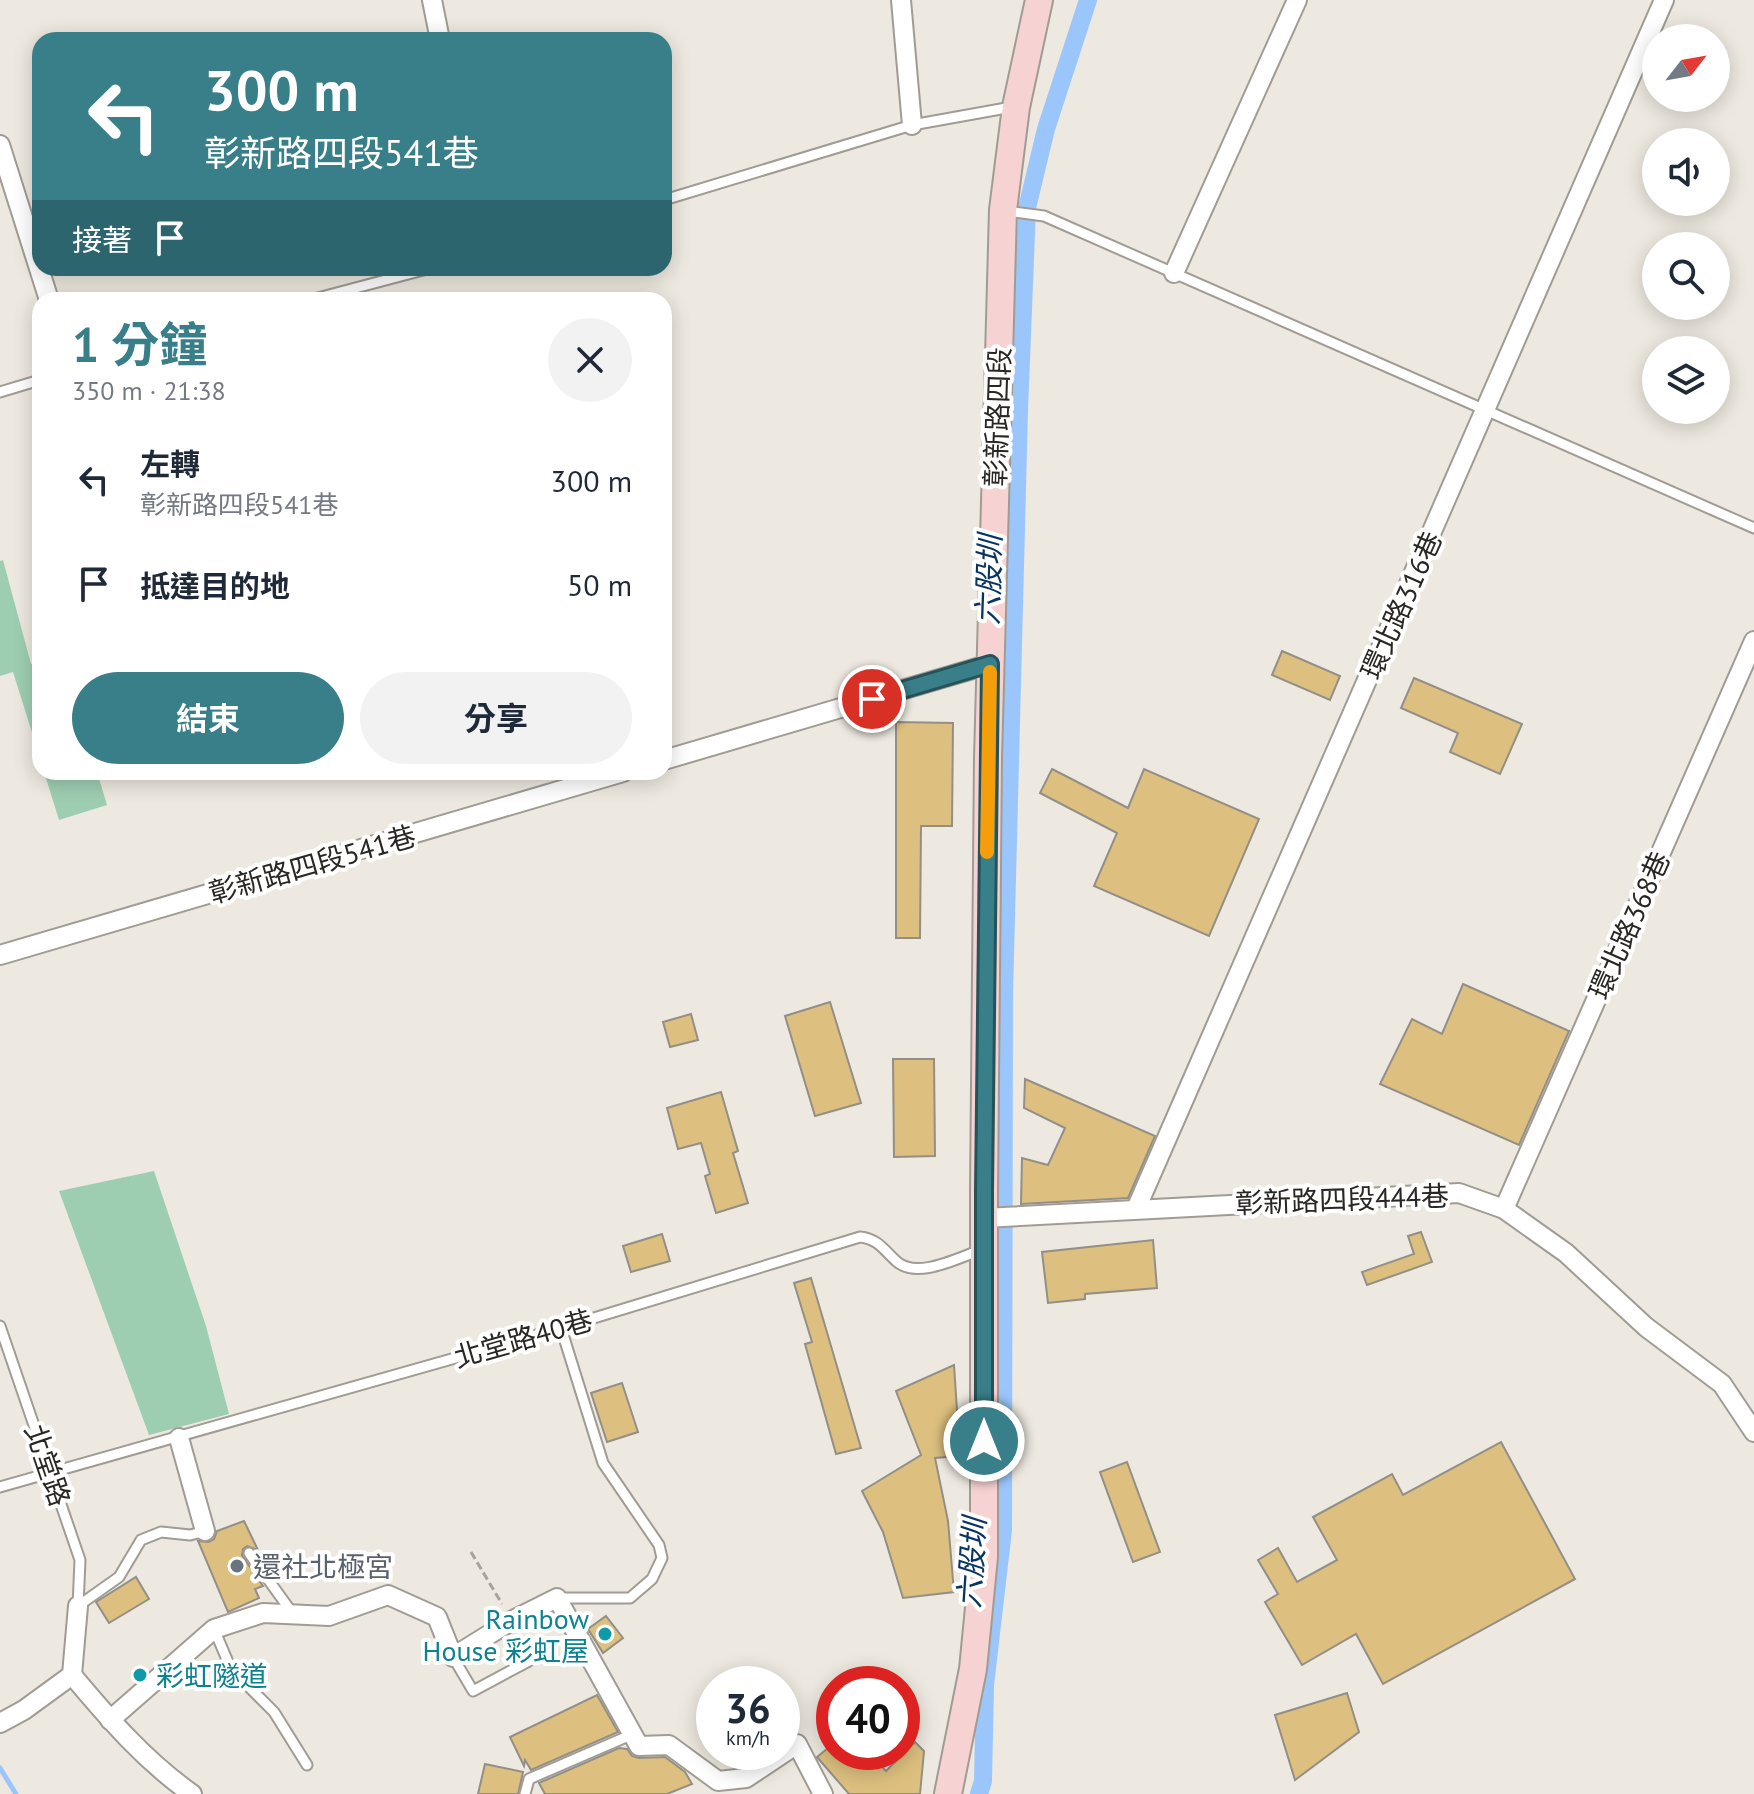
<!DOCTYPE html>
<html lang="zh-TW">
<meta charset="utf-8">
<style>
body{margin:0;font-family:"PT Sans","Noto Sans TC",sans-serif;background:#f2f2f3;color:#1f2937;height:100vh;display:flex;flex-direction:column;font-size:30px;white-space:nowrap}
*{box-sizing:border-box;margin:0}
p{font-size:26px;color:#747a83}
.icon{flex:none;width:44px;height:44px;fill:none;stroke:currentColor;stroke-width:2;stroke-linecap:round;stroke-linejoin:round}
.map{position:relative;flex:1;overflow:hidden}
.side{position:absolute;left:32px;top:292px;width:640px;height:488px;display:flex;flex-direction:column;background:#fff;border-radius:24px;box-shadow:0 4px 20px #0003}
.side>*{flex:none}
.hud{position:absolute;left:32px;top:32px;width:640px;height:244px;border-radius:24px;box-shadow:0 4px 20px #0003;background:#387f89;color:#fff;overflow:hidden}
.needle{width:52px;rotate:59deg}
.fabs{position:absolute;left:1642px;top:24px;display:grid;gap:16px}
.fabs a{display:grid;place-items:center;width:88px;height:88px;border-radius:50%;background:#fff;box-shadow:0 4px 20px #0003;font-size:40px}
.speed{position:absolute;left:696px;top:1666px;display:flex;gap:16px;font-size:40px;font-weight:700;text-align:center}
.speed>*{display:grid;place-content:center;width:104px;height:104px;border-radius:50%;background:#fff;box-shadow:0 4px 20px #0003;line-height:1}
.speed small{font-size:20px;font-weight:400}
.speed .limit{border:12px solid #d22;background:#fff;color:#111}
.pin{position:absolute;display:grid;place-items:center;width:68px;height:68px;color:#fff;margin:-34px;border:4px solid #fff;border-radius:50%;box-shadow:0 2px 8px #0007}
.me{position:absolute;width:88px;margin:-44px;rotate:0deg;stroke-linejoin:round;filter:drop-shadow(0 0 6px #0008)}
.turn{display:flex;align-items:center;gap:28px;height:168px;padding:0 40px;font-size:36px}
.turn .icon{width:104px;height:104px;stroke-width:2.5}
.turn b{display:block;font-size:56px;line-height:68px}
.then{display:flex;align-items:center;height:76px;padding:0 40px;background:#0003;gap:16px;font-size:30px}
.round{display:grid;place-items:center;flex:none;width:84px;height:84px;border-radius:42px;background:#f2f2f3}
.summary{display:flex;align-items:center;justify-content:space-between;height:136px;padding:0 40px}
h1{font-size:48px;font-weight:700;line-height:60px;color:#387f89}
.primary-button{display:flex;gap:16px;margin-top:auto;padding:16px 40px}
.primary-button a{flex:1;height:92px;border-radius:48px;background:#387f89;color:#fff;font-size:32px;font-weight:700;line-height:92px;text-align:center}
.primary-button a+a{background:#f2f2f3;color:#1f2937}
ul{padding:0;list-style:none}
li{display:flex;align-items:center;gap:24px;height:104px;padding:0 40px}
li div{flex:1}
li b{display:block;font-size:30px}
li em{font-style:normal}
.map>svg:first-child{display:block}
</style>
<div class="map">
<svg width="1754" height="1794" viewBox="0 0 1754 1794">
<rect width="100%" height="100%" fill="#ede9e0"/>
<g fill="#9eceb2">
<path d="M3,560L31,664L40,662V758L13,672L0,676V561Z"/>
<path d="M44,772H97L107,805L59,820Z"/>
<path d="M154,1171L206,1326L229,1414L149,1435L59,1191Z"/>
</g>
<g fill="none" stroke-linecap="round" stroke-linejoin="round">
<path stroke="#9bc6fc" stroke-width="5" d="M0,1768L16,1794"/>
<path stroke="#9bc6fc" stroke-width="18" d="M979,1794L983,1781L985,1685L1003,1530L1004,995L1019,410L1027,208L1046,129L1088,0"/>
</g>
<g fill="#ddc07f" stroke="#938f87" stroke-width="2">
<path d="M1282,651L1340,676L1330,700L1272,675Z"/>
<path d="M1414,678L1522,724L1500,774L1450,752L1458,733L1401,708Z"/>
<path d="M896,722L953,723L952,826H921L920,938H896Z"/>
<path d="M1052,769L1128,808L1144,769L1259,819L1209,936L1094,886L1117,833L1040,793Z"/>
<path d="M1463,984L1569,1031L1519,1145L1380,1084L1412,1019L1442,1034Z"/>
<path d="M830,1002L861,1103L815,1116L785,1016Z"/>
<path d="M691,1014L698,1040L670,1047L663,1022Z"/>
<path d="M893,1059H934L935,1156L894,1157Z"/>
<path d="M1025,1079L1155,1136L1128,1198L1021,1204L1022,1158L1048,1165L1065,1128L1024,1108Z"/>
<path d="M721,1092L738,1151L733,1153L748,1203L716,1213L705,1176L710,1174L701,1143L678,1149L667,1108Z"/>
<path d="M1421,1232L1432,1262L1367,1285L1362,1272L1414,1254L1408,1236Z"/>
<path d="M662,1234L670,1261L631,1272L623,1246Z"/>
<path d="M1153,1240L1157,1288L1085,1294V1299L1048,1303L1042,1252Z"/>
<path d="M811,1278L861,1448L836,1454L805,1344L812,1342L794,1283Z"/>
<path d="M954,1365L960,1456L935,1458L948,1521L954,1592L903,1598L883,1532L862,1491L921,1455L896,1391Z"/>
<path d="M622,1383L638,1432L607,1442L591,1393Z"/>
<path d="M1501,1442L1575,1579L1383,1684L1356,1634L1302,1665L1265,1602L1278,1594L1258,1560L1278,1548L1297,1582L1337,1560L1313,1517L1392,1474L1403,1495Z"/>
<path d="M1127,1462L1160,1552L1133,1562L1100,1472Z"/>
<path d="M244,1521L258,1550L247,1546L243,1549L242,1555L263,1586L255,1589L259,1598L228,1612L198,1541L209,1542L214,1539L217,1531Z"/>
<path d="M136,1577L149,1599L109,1623L96,1602Z"/>
<path d="M606,1616L623,1638L603,1653L588,1629Z"/>
<path d="M1347,1693L1359,1732L1295,1780L1275,1715Z"/>
<path d="M597,1695L618,1732L531,1770L525,1760L524,1766L510,1737Z"/>
<path d="M915,1742L924,1751L920,1794H849L817,1757L834,1743V1752H868L886,1771Z"/>
<path d="M619,1748L627,1749L632,1756L639,1758L665,1757L685,1772L692,1784L667,1794H545L539,1783Z"/>
<path d="M485,1764L523,1772L518,1794H478Z"/>
</g>
<g fill="none" stroke-linecap="round" stroke-linejoin="round">
<g stroke="#a09c94" stroke-width="13">
<g id="lane">
<path d="M664,200L912,125L1012,107"/>
<path d="M1007,211L1044,216L1754,528"/>
<path d="M310,300L431,268"/>
<path d="M0,392L40,380"/>
<path d="M0,1326L80,1560L78,1606"/>
<path d="M0,1487L561,1328L860,1237C878,1239 883,1249 896,1261C917,1280 957,1258 981,1250"/>
<path d="M249,1553L293,1614"/>
<path d="M557,1598H630L652,1579L662,1558L659,1545L603,1463L561,1328"/>
<path d="M78,1606L119,1577L141,1540L161,1532L190,1535L206,1531"/>
<path d="M214,1629L231,1669L274,1712L307,1765"/>
<path d="M453,1657L473,1691L529,1661"/>
<path d="M525,1794L529,1779L633,1734"/>
</g>
</g>
<g stroke="#a09c94" stroke-width="22">
<g id="street">
<path d="M432,0L440,40"/>
<path d="M901,0L912,125"/>
<path d="M0,145L49,300"/>
<path d="M1174,273L1297,0"/>
<path d="M664,760L990,664"/>
<path d="M0,955L623,772"/>
<path d="M1136,1209L1664,0"/>
<path d="M1504,1209L1754,641"/>
<path d="M984,1218L1459,1193L1504,1209L1566,1253L1646,1327L1722,1384L1754,1432"/>
<path d="M179,1438L205,1531"/>
<path d="M72,1675C109,1719 145,1761 192,1794"/>
<path d="M110,1720L214,1629L263,1613L329,1616L388,1595L437,1617L453,1657L511,1621L557,1598L639,1746L669,1745L718,1781L746,1778L797,1744L823,1794"/>
<path d="M0,1723L24,1710L72,1675L78,1606"/>
</g>
</g>
<g stroke="#a09c94" stroke-width="30">
<path id="secondary" d="M948,1794L973,1669L984,1557V1192L988,758L1003,210L1016,107L1039,0"/>
</g>
<path stroke="#a6a39c" stroke-width="3" stroke-dasharray="8 4" stroke-linecap="butt" d="M471,1552L502,1604"/>
<use href="#lane" stroke="#fff" stroke-width="9"/>
<use href="#street" stroke="#fff" stroke-width="18"/>
<use href="#secondary" stroke="#f7d2d3" stroke-width="26"/>
</g>
<g fill="none" stroke-linecap="round" stroke-linejoin="round">
<g stroke="#245359" stroke-width="20">
<path id="route" d="M872,699L990,664L984,1192V1441"/>
</g>
<use href="#route" stroke="#387f89" stroke-width="14"/>
<path stroke="#f59e0b" stroke-width="14" d="M987,852L990,672"/>
</g>
<circle fill="#6b7280" stroke="#fff" stroke-width="3" cx="237" cy="1566" r="8"/>
<g fill="#0f9aa8" stroke="#fff" stroke-width="3">
<circle cx="605" cy="1634" r="8"/>
<circle cx="140" cy="1675" r="8"/>
</g>
<g text-anchor="middle" dominant-baseline="central" stroke-width="8" stroke-linejoin="round" paint-order="stroke">
<g font-size="28" fill="#282723" stroke="#fff">
<text transform="translate(997 417) rotate(-88)">彰新路四段</text>
<text transform="translate(1401 605) rotate(-66)">環北路316巷</text>
<text transform="translate(312 864) rotate(-16)">彰新路四段541巷</text>
<text transform="translate(1629 925) rotate(-66)">環北路368巷</text>
<text transform="translate(1342 1199) rotate(-2)">彰新路四段444巷</text>
<text transform="translate(523 1338) rotate(-16)">北堂路40巷</text>
<text transform="translate(48 1465) rotate(71)">北堂路</text>
</g>
<g font-size="28" fill="#5b616d" stroke="#fff" text-anchor="start">
<text x="253" y="1566">還社北極宮</text>
</g>
<g font-size="28" fill="#0d838f" stroke="#fff" text-anchor="end">
<text x="589" y="1618">Rainbow<tspan x="589" dy="32">House 彩虹屋</tspan></text>
<text x="156" y="1675" text-anchor="start">彩虹隧道</text>
</g>
<g font-size="30" font-style="italic" fill="#083463" stroke="#fff">
<text transform="translate(988 580) rotate(-88)">六股圳</text>
<text transform="translate(971 1563) rotate(-86)">六股圳</text>
</g>
</g>
</svg>
<div class="fabs">
<a><svg class="needle" viewBox="-14 -14 28 28"><path d="M0-13l5 13h-10z" fill="#e53935"/><path d="M0 13l5-13h-10z" fill="#747a83"/></svg></a>
<a><svg class="icon" aria-label="sound" viewBox="0 0 24 24"><path d="M4 9h4l5-4v14l-5-4H4zM17 9q2 3 0 6"/></svg></a>
<a><svg class="icon" aria-label="search" viewBox="0 0 24 24"><circle cx="10" cy="10" r="6"/><path d="M15 15l6 6"/></svg></a>
<a><svg class="icon" aria-label="layers" viewBox="0 0 24 24"><path d="M12 4l9 5-9 5-9-5zM3 14l9 5 9-5"/></svg></a>
</div>
<div class="speed"><div>36<small>km/h</small></div><div class="limit">40</div></div>
<div class="pin" style="left:872px;top:699px;background:#d93025"><svg class="icon" aria-label="arrive" viewBox="0 0 24 24"><path d="M6 21V4h12l-3 4 3 4H6"/></svg></div>
<svg class="me" style="left:984px;top:1441px" viewBox="-20 -20 40 40"><circle r="17" fill="#387f89" stroke="#fff" stroke-width="3"/><path d="M0-11L8 9 0 5-8 9z" fill="#fff"/></svg>
<div class="hud">
<div class="turn"><svg class="icon" aria-label="left" viewBox="0 0 24 24"><path d="M17 20v-9H6M10 6l-5 5 5 5"/></svg><div><b>300 m</b>彰新路四段541巷</div></div>
<div class="then">接著<svg class="icon" aria-label="arrive" viewBox="0 0 24 24"><path d="M6 21V4h12l-3 4 3 4H6"/></svg></div>
</div>
<section class="side">
<div class="summary"><div><h1>1 分鐘</h1><p>350 m · 21:38</p></div><a class="round"><svg class="icon" aria-label="close" viewBox="0 0 24 24"><path d="M6 6l12 12M18 6L6 18"/></svg></a></div>
<ul>
<li><svg class="icon" aria-label="left" viewBox="0 0 24 24"><path d="M17 20v-9H6M10 6l-5 5 5 5"/></svg><div><b>左轉</b><p>彰新路四段541巷</p></div><em>300 m</em></li>
<li><svg class="icon" aria-label="arrive" viewBox="0 0 24 24"><path d="M6 21V4h12l-3 4 3 4H6"/></svg><div><b>抵達目的地</b></div><em>50 m</em></li>
</ul>
<div class="primary-button"><a>結束</a><a>分享</a></div>
</section>
</div>
